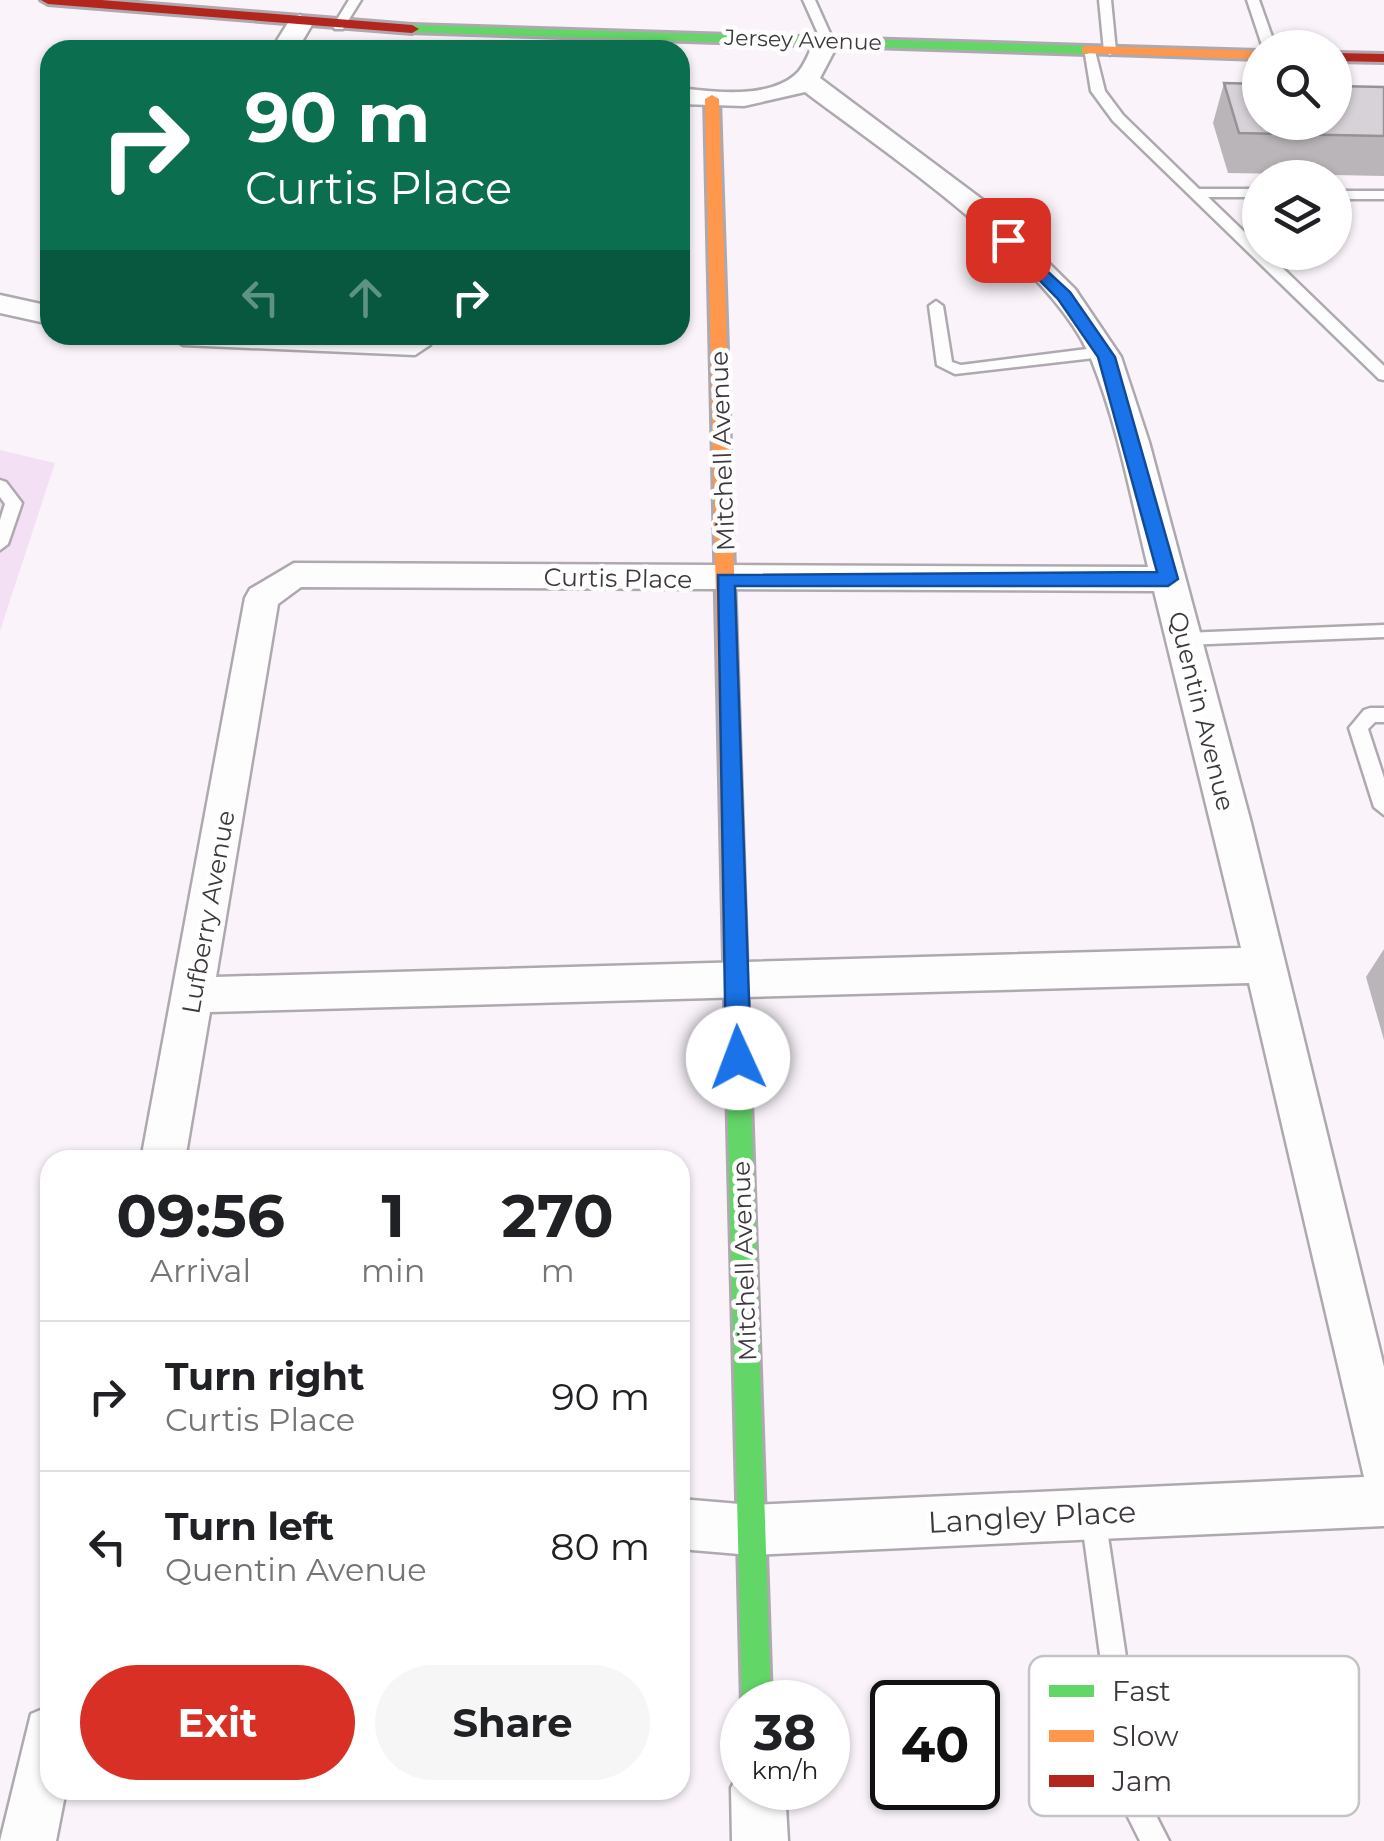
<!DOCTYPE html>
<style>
body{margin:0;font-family:Montserrat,sans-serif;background:#f6f6f6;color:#202124;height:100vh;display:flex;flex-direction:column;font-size:38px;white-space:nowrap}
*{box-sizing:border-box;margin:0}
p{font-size:32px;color:#757577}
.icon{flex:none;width:55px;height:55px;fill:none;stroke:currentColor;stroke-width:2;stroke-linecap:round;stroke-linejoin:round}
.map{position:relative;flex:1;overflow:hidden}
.details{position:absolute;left:40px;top:1150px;width:650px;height:650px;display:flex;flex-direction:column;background:#fff;border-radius:30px;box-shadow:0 2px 8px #0004}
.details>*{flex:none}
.banner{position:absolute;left:40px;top:40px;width:650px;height:305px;border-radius:30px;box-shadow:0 2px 8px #0004;background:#0b6e4f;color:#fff;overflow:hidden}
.fabs{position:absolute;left:1242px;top:30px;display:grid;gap:20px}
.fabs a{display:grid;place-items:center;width:110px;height:110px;border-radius:50%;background:#fff;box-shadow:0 2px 8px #0004;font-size:50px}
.speed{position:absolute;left:720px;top:1680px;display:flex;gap:20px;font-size:50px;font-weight:700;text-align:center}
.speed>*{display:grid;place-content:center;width:130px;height:130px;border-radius:50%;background:#fff;box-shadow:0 2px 8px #0004;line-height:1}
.speed small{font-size:25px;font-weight:400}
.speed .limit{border:5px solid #111;border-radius:15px;background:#fff;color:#111}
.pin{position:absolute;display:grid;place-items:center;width:85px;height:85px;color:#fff;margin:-42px;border-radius:20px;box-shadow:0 5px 15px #0006}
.me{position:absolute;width:110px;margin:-55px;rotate:358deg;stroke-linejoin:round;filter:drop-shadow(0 0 8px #0008)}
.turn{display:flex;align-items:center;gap:35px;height:210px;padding:0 40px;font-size:45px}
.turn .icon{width:130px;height:130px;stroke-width:2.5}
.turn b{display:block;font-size:70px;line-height:85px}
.lanes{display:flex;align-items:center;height:95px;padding:0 40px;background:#0003;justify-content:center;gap:50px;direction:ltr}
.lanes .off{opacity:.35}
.eta{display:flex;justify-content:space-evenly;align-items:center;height:170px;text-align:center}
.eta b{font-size:60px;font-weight:700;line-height:70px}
.button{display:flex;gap:20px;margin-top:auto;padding:20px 40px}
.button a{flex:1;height:115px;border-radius:60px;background:#d93025;color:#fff;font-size:40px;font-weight:700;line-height:115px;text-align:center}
.button a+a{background:#f6f6f6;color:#202124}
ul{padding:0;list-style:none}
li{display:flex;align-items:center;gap:30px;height:150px;padding:0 40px;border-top:2px solid #e0e0e0}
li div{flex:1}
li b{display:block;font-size:38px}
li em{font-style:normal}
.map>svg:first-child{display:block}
</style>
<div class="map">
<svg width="1384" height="1841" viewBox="0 0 1384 1841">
<rect width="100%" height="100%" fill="#faf4fa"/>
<path fill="#f4e0f4" d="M0,450L55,463L0,631Z"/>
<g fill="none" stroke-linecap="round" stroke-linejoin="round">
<g stroke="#aea9ae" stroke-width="5">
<g id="lane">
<path d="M349,0H361L343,29H335L333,26Z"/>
<path d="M803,0H815L833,40L832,43L821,40Z"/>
<path d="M1099,0H1111L1116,51L1110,55L1104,51Z"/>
<path d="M1247,0H1259L1276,48H1263Z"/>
<path d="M1084,48L1095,51L1105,91L1123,115L1199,189H1260V197H1208L1260,247V252H1266L1384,366V380L1379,379L1113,121L1091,91Z"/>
<rect x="1335" y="191" width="49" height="8"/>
<path d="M936,301L943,306L952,362L961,365L1103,347L1111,352L1103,357L955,374L937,365L929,306Z"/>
<path d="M0,480L6,482L22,503L8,544L0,550V520L5,504L0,497Z"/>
<path d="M1384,625V637L1184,645L1175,639L1184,633Z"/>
<path d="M1370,708H1384V722H1375L1368,729L1384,778V815L1374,807L1349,728L1364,710Z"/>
<path d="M1093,1504L1102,1507L1105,1516L1147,1798L1169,1841H1140L1120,1801L1081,1516L1084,1507Z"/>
</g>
</g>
<g stroke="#aea9ae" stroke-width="5">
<g id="street">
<path d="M300,15L313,23L297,50H271L291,18Z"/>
<path d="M827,32L840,40L820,78L991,206L1075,289L1121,357L1149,442L1251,823L1384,1367V1526L751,1555L680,1549V1499L751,1505L1364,1477L1249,983L210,1012L185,1160H141L245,598L250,589L294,563L1148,567C1131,498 1118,426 1092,361C1054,265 887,154 805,92L744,106L680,104V88C713,92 767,99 795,75C806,66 810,47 818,35ZM301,587L1154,591L1241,948L216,977L278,604Z"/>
<path d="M0,295L50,306V324L0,313Z"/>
<path d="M168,335H407L426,338L430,345L415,355L183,345Z"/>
<path d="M50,1706V1790H66L56,1841H0L31,1714Z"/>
<path d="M742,1767V1788H785L788,1841H732L731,1788Z"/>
</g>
</g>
<g stroke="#aea9ae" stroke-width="6">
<g id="fast">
<path d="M412,25L1087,46L1094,50L1087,54L407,32V26Z"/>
<path d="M734,908L742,910L745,917L771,1702L742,1705L723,917L726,910Z"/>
</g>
</g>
<g stroke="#aea9ae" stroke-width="6">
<g id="slow">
<path d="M1087,46L1260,51V59L1082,53V47Z"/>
<path d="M712,95L719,99L745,917L742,924H726L723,917L705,99Z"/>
</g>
</g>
<g stroke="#aea9ae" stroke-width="6">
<g id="jam">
<path d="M41,0H101L412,25L419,29L412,33L48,4Z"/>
<path d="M1335,53L1384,54V62L1335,61Z"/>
</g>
</g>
<use href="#lane" fill="#fefdfe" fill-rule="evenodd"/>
<use href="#street" fill="#fefdfe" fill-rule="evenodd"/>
<use href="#fast" fill="#63d668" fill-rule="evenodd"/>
<use href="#slow" fill="#ff974d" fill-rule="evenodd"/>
<use href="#jam" fill="#b3261e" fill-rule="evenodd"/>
</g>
<g fill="#b9b5b9">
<path d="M1224,83L1384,87V176L1228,173L1213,123Z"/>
<path d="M1384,949V1040L1366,977Z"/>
</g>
<path fill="#d7d2d7" stroke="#969396" stroke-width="2.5" d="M1224,83L1260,84V122H1335V86L1384,87V136L1239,133Z"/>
<path fill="#1a73e8" stroke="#114b97" stroke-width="2.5" d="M1008,235L1070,292L1115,357L1178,579L1168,586H735L751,1058L738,1069L726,1058L718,575L1157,572L1098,357L1058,299L1003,243L1000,240Z"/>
<g text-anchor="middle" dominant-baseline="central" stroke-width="9" stroke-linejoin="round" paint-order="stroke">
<g font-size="22" fill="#3d383d" stroke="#fff">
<text transform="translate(803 40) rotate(2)">Jersey Avenue</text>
</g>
<g font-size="25" fill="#3d383d" stroke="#fff">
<text transform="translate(722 451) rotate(-92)">Mitchell Avenue</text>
<text transform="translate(618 578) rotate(1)">Curtis Place</text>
<text transform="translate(1202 711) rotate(76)">Quentin Avenue</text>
<text transform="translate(208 912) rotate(-80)">Lufberry Avenue</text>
<text transform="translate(744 1261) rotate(-92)">Mitchell Avenue</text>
</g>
<g font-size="30" fill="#3d383d" stroke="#fff">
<text transform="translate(1032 1517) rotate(-3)">Langley Place</text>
</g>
</g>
<rect x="1029" y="1656" width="330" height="160" rx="15" fill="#fff" stroke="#c5c3c5" stroke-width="2.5"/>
<rect x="1049" y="1685" width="45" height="12" fill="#63d668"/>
<rect x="1049" y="1730" width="45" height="12" fill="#ff974d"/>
<rect x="1049" y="1775" width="45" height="12" fill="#b3261e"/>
<g font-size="28" fill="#3d383d">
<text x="1112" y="1701">Fast</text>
<text x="1112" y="1746">Slow</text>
<text x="1112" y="1791">Jam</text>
</g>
</svg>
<div class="fabs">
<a><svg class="icon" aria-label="search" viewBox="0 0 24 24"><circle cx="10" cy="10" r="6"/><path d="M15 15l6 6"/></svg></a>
<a><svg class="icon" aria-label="layers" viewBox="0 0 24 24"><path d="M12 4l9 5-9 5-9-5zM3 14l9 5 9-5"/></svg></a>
</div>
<div class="speed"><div>38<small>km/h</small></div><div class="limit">40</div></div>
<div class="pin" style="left:1008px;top:240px;background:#d93025"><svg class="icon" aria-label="arrive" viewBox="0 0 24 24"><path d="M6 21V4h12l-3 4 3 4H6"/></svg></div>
<svg class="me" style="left:738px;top:1058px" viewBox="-20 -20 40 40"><circle r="19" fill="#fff"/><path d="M0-13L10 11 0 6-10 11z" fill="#1a73e8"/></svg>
<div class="banner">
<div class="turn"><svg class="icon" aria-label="right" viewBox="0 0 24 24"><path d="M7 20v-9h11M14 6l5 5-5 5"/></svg><div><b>90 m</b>Curtis Place</div></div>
<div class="lanes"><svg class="icon off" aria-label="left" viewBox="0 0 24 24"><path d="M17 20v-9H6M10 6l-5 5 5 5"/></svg><svg class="icon off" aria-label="ahead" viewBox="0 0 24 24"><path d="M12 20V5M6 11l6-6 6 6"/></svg><svg class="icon" aria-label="right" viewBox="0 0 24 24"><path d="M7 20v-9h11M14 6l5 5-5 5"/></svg></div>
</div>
<section class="details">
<div class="eta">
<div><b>09:56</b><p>Arrival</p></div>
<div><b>1</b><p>min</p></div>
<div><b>270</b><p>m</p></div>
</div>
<ul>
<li><svg class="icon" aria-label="right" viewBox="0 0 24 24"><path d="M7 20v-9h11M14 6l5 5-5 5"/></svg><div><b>Turn right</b><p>Curtis Place</p></div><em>90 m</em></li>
<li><svg class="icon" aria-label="left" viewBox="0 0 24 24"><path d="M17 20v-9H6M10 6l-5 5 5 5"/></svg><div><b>Turn left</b><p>Quentin Avenue</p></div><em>80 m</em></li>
</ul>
<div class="button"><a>Exit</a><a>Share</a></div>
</section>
</div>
